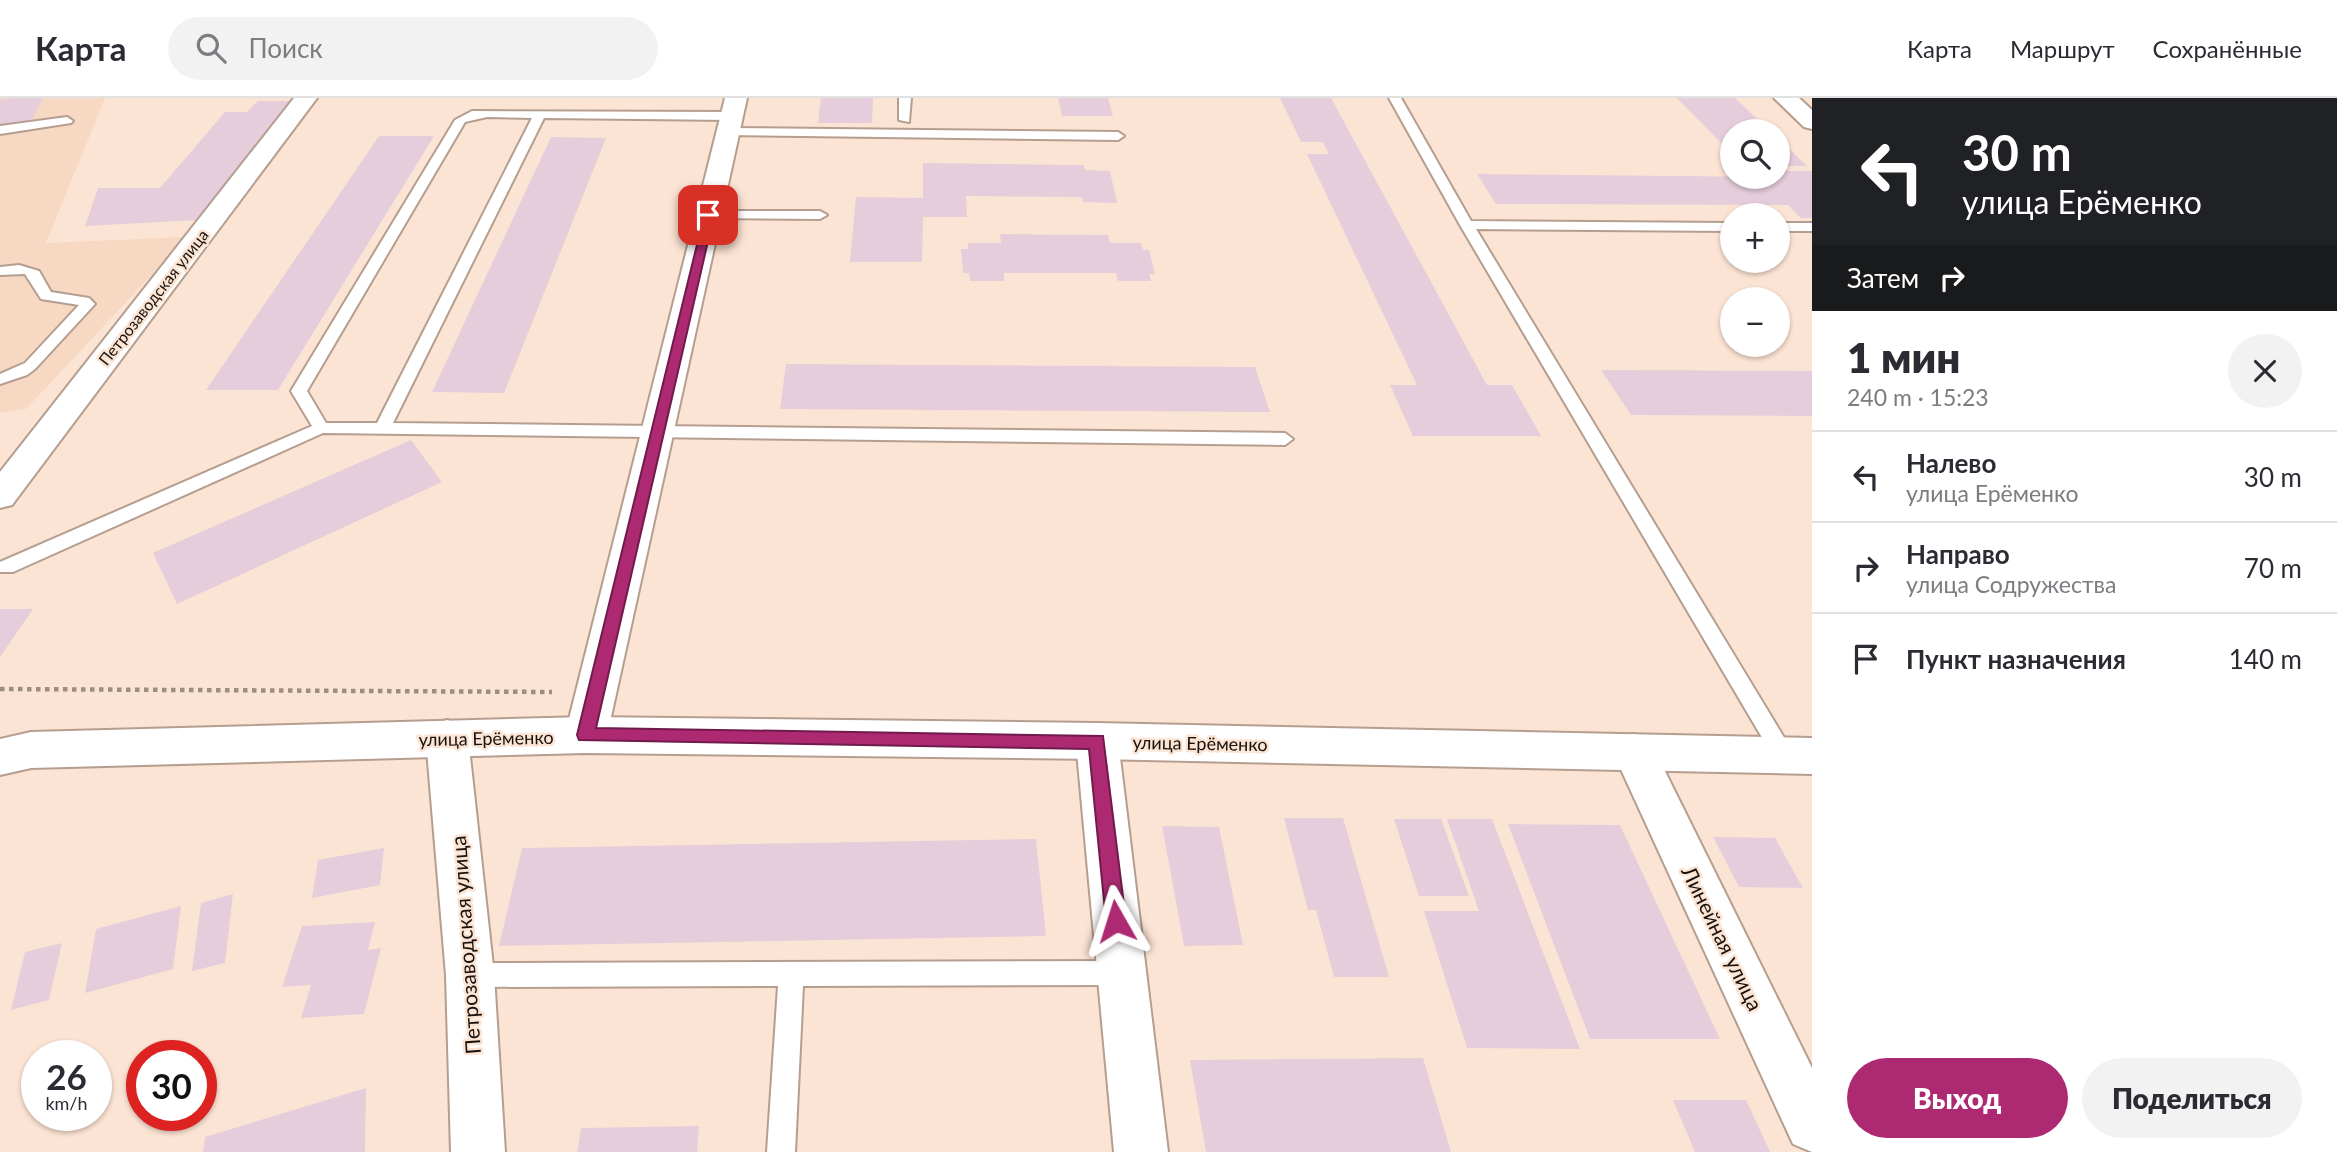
<!DOCTYPE html>
<html lang="ru">
<meta charset="utf-8">
<style>
body{margin:0;font-family:Lato,sans-serif;background:#f2f2f3;color:#2b2b33;height:100vh;display:flex;flex-direction:column;font-size:26px;white-space:nowrap}
*{box-sizing:border-box;margin:0}
p{font-size:23px;color:#7c7c81}
.icon{flex:none;width:38px;height:38px;fill:none;stroke:currentColor;stroke-width:2;stroke-linecap:round;stroke-linejoin:round}
.map{position:relative;flex:1;overflow:hidden}
.sheet{display:flex;flex-direction:column;background:#fff;width:525px}
.sheet>*{flex:none}
.banner{background:#202124;color:#fff;overflow:hidden}
.tools{position:absolute;left:1720px;top:21px;display:grid;gap:14px}
.tools a{display:grid;place-items:center;width:70px;height:70px;border-radius:50%;background:#fff;box-shadow:0 2px 5px #0004;font-size:35px}
.speed{position:absolute;left:21px;top:942px;display:flex;gap:14px;font-size:35px;font-weight:700;text-align:center}
.speed>*{display:grid;place-content:center;width:91px;height:91px;border-radius:50%;background:#fff;box-shadow:0 2px 5px #0004;line-height:1}
.speed small{font-size:18px;font-weight:400}
.speed .limit{border:10px solid #d22;background:#fff;color:#111}
.pin{position:absolute;display:grid;place-items:center;width:60px;height:60px;color:#fff;margin:-30px;border-radius:14px;box-shadow:0 4px 10px #0006}
.me{position:absolute;width:77px;margin:-38px;rotate:354deg;stroke-linejoin:round;filter:drop-shadow(0 0 5px #0008)}
.turn{display:flex;align-items:center;gap:24px;height:147px;padding:0 35px;font-size:32px}
.turn .icon{width:91px;height:91px;stroke-width:2.5}
.turn b{display:block;font-size:49px;line-height:60px}
.then{display:flex;align-items:center;height:66px;padding:0 35px;background:#0003;gap:14px;font-size:26px}
.round{display:grid;place-items:center;flex:none;width:74px;height:74px;border-radius:37px;background:#f2f2f3}
.summary{display:flex;align-items:center;justify-content:space-between;height:119px;padding:0 35px}
h1{font-size:42px;font-weight:800;line-height:52px}
.cta{display:flex;gap:14px;margin-top:auto;padding:14px 35px}
.cta a{flex:1;height:80px;border-radius:42px;background:#ad2a73;color:#fff;font-size:28px;font-weight:800;line-height:80px;text-align:center}
.cta a+a{background:#f2f2f3;color:#2b2b33}
ul{padding:0;list-style:none}
li{display:flex;align-items:center;gap:21px;height:91px;padding:0 35px;border-top:2px solid #e1e1e2}
li div{flex:1}
li b{display:block;font-size:26px}
li em{font-style:normal}
header{display:flex;align-items:center;gap:42px;box-sizing:border-box;height:98px;padding:0 35px;background:#fff;border-bottom:2px solid #e1e1e2}
header strong{font-size:33px}
nav{display:flex;gap:38px;margin-inline-start:auto;font-size:24px}
.search{width:490px;height:63px;background:#f2f2f3;display:flex;align-items:center;gap:18px;box-sizing:border-box;padding:0 24px;border-radius:38px;color:#7c7c81;font-size:26px}
main{display:flex;flex:1;min-height:0}
.map>svg:first-child{display:block}
</style>
<header>
<strong>Карта</strong>
<div class="search"><svg class="icon" aria-label="search" viewBox="0 0 24 24"><circle cx="10" cy="10" r="6"/><path d="M15 15l6 6"/></svg>Поиск</div>
<nav><a>Карта</a><a>Маршрут</a><a>Сохранённые</a></nav>
</header>
<main>
<div class="map">
<svg width="1812" height="1054" viewBox="0 0 1812 1054">
<rect width="100%" height="100%" fill="#fce4d4"/>
<path fill="#f6d8c3" d="M0,0H105L46,145L187,139L26,311L0,315Z"/>
<g fill="#e6cddc">
<path d="M15,0H43L32,22L0,26V2Z"/>
<path d="M821,0H873L872,25H818Z"/>
<path d="M1058,0H1108L1113,18H1062Z"/>
<path d="M1280,0H1331L1487,287H1512L1541,338H1413L1390,287H1417L1307,56H1329L1323,44H1301Z"/>
<path d="M1677,0H1735L1770,33H1732V56Z"/>
<path d="M258,3H299L200,122L85,128L98,90H160L225,14H247Z"/>
<path d="M379,38H434L278,292H206Z"/>
<path d="M551,39L606,40L504,295L432,294Z"/>
<path d="M1778,40L1807,68H1778Z"/>
<path d="M923,65L1084,67L1085,72L1110,73L1117,105L1083,104L1082,99L966,98L967,119H923L922,164H850L856,99L923,100Z"/>
<path d="M1778,73H1812V120H1801L1788,107L1496,106L1477,76L1778,79Z"/>
<path d="M1000,136L1108,137L1110,145H1141L1143,152H1149L1155,176H1149L1151,183H1118L1116,175H1004V183H970L969,175H963L961,151H968V145H1001Z"/>
<path d="M786,266L1255,269L1270,314L780,311Z"/>
<path d="M1601,272L1812,273V318L1631,317Z"/>
<path d="M411,342L442,384L177,506L153,455Z"/>
<path d="M0,511H33L0,559Z"/>
<path d="M1284,720H1343L1389,879H1334L1316,812H1308Z"/>
<path d="M1394,721H1441L1469,798H1419Z"/>
<path d="M1447,721H1492L1580,951L1467,950L1424,813H1479Z"/>
<path d="M1508,726L1620,727L1720,941H1590Z"/>
<path d="M1162,728L1219,729L1243,847L1184,848Z"/>
<path d="M1713,739L1775,740L1803,790L1739,789Z"/>
<path d="M1036,741L1046,838L499,848L522,750Z"/>
<path d="M384,750L380,787L312,800L318,762Z"/>
<path d="M233,796L225,865L192,873L201,805Z"/>
<path d="M181,808L173,871L85,895L96,831Z"/>
<path d="M375,824L368,852L381,850L364,916L301,920L311,887L282,889L302,828Z"/>
<path d="M62,845L49,902L11,912L25,854Z"/>
<path d="M1423,960L1451,1054H1206L1190,962Z"/>
<path d="M366,990L365,1054H203L205,1039Z"/>
<path d="M1673,1002H1746L1770,1054H1695Z"/>
<path d="M699,1028L697,1054H577L581,1030Z"/>
</g>
<g fill="none" stroke-linecap="round" stroke-linejoin="round">
<g stroke="#b59e8f" stroke-width="4">
<g id="service">
<path d="M899,0H911L909,24L899,22Z"/>
<path d="M1389,0H1401L1471,123L1732,125V133L1476,131L1791,651L1795,658L1791,665L1784,667L1777,665L1460,127Z"/>
<path d="M472,13L731,14L737,18L731,22L544,20L393,325L1285,335L1293,341L1285,347L323,335L13,474H0V464L312,328L291,293L455,22ZM487,19L532,20L377,325H326L307,293L465,24Z"/>
<path d="M67,19L73,23L71,25L0,36V28Z"/>
<path d="M728,30L1118,34L1124,38L1118,42L724,37V31Z"/>
<path d="M708,113H820L827,117L820,121L703,120L701,117Z"/>
<rect x="1778" y="125" width="34" height="8"/>
<path d="M19,167L39,173L51,194L89,200L95,206L35,271L27,277L0,286V276L25,265L79,207L41,201L25,176L0,177V169Z"/>
<path d="M1122,863L1131,866L1134,875L1131,884L1122,887L803,888L795,1054H767L778,888L470,889L461,886L458,877L461,868L470,865Z"/>
</g>
</g>
<g stroke="#b59e8f" stroke-width="4">
<g id="minor">
<path d="M294,0H317L12,407L0,410V374Z"/>
<path d="M447,622L462,627L468,640L494,877L505,1054H451L446,877L426,640L432,627Z"/>
<path d="M1097,625L1112,630L1118,643L1168,1054H1114L1076,643L1082,630Z"/>
<path d="M1634,636L1649,641L1812,970V1054L1793,1046L1613,654L1619,641Z"/>
</g>
</g>
<g stroke="#b59e8f" stroke-width="4">
<path id="tertiary" d="M725,0H747L607,637L601,650L586,655L571,650L565,637Z"/>
</g>
<g stroke="#b59e8f" stroke-width="4">
<g id="secondary">
<path d="M1774,0H1799L1812,12V31L1804,29Z"/>
<path d="M586,619L1097,625L1812,640V676L1097,661L586,655L31,670L0,677V641L31,634Z"/>
</g>
</g>
<path stroke="#9d8c80" stroke-width="4.5" stroke-dasharray="4.5 4.5" stroke-linecap="butt" d="M0,591L552,594"/>
<use href="#service" fill="#fff" fill-rule="evenodd"/>
<use href="#minor" fill="#fff" fill-rule="evenodd"/>
<use href="#tertiary" fill="#fff" fill-rule="evenodd"/>
<use href="#secondary" fill="#fff" fill-rule="evenodd"/>
</g>
<path fill="#ad2a73" stroke="#701b4b" stroke-width="2" d="M705,114L714,117L596,630L1103,638L1126,823L1123,830L1116,833L1109,830L1106,823L1089,651L579,642L577,637Z"/>
<g text-anchor="middle" dominant-baseline="central" stroke-width="5" stroke-linejoin="round" paint-order="stroke">
<g font-size="16" fill="#19120c" stroke="#fce4d4">
<text transform="translate(153 199) rotate(-52)">Петрозаводская улица</text>
</g>
<g font-size="18" fill="#19120c" stroke="#fce4d4">
<text transform="translate(486 640) rotate(-1)">улица Ерёменко</text>
<text transform="translate(1200 645) rotate(1)">улица Ерёменко</text>
</g>
<g font-size="21" fill="#19120c" stroke="#fce4d4">
<text transform="translate(1723 840) rotate(64)">Линейная улица</text>
<text transform="translate(465 847) rotate(-94)">Петрозаводская улица</text>
</g>
</g>
</svg>
<div class="tools">
<a><svg class="icon" aria-label="search" viewBox="0 0 24 24"><circle cx="10" cy="10" r="6"/><path d="M15 15l6 6"/></svg></a>
<a>+</a>
<a>−</a>
</div>
<div class="speed"><div>26<small>km/h</small></div><div class="limit">30</div></div>
<div class="pin" style="left:708px;top:117px;background:#d93025"><svg class="icon" aria-label="arrive" viewBox="0 0 24 24"><path d="M6 21V4h12l-3 4 3 4H6"/></svg></div>
<svg class="me" style="left:1116px;top:823px" viewBox="-20 -20 40 40"><path d="M0-17L14 15 0 8-14 15z" fill="#ad2a73" stroke="#fff" stroke-width="4"/></svg>
</div>
<section class="sheet">
<div class="banner">
<div class="turn"><svg class="icon" aria-label="left" viewBox="0 0 24 24"><path d="M17 20v-9H6M10 6l-5 5 5 5"/></svg><div><b>30 m</b>улица Ерёменко</div></div>
<div class="then">Затем<svg class="icon" aria-label="right" viewBox="0 0 24 24"><path d="M7 20v-9h11M14 6l5 5-5 5"/></svg></div>
</div>
<div class="summary"><div><h1>1 мин</h1><p>240 m · 15:23</p></div><a class="round"><svg class="icon" aria-label="close" viewBox="0 0 24 24"><path d="M6 6l12 12M18 6L6 18"/></svg></a></div>
<ul>
<li><svg class="icon" aria-label="left" viewBox="0 0 24 24"><path d="M17 20v-9H6M10 6l-5 5 5 5"/></svg><div><b>Налево</b><p>улица Ерёменко</p></div><em>30 m</em></li>
<li><svg class="icon" aria-label="right" viewBox="0 0 24 24"><path d="M7 20v-9h11M14 6l5 5-5 5"/></svg><div><b>Направо</b><p>улица Содружества</p></div><em>70 m</em></li>
<li><svg class="icon" aria-label="arrive" viewBox="0 0 24 24"><path d="M6 21V4h12l-3 4 3 4H6"/></svg><div><b>Пункт назначения</b></div><em>140 m</em></li>
</ul>
<div class="cta"><a>Выход</a><a>Поделиться</a></div>
</section>
</main>
